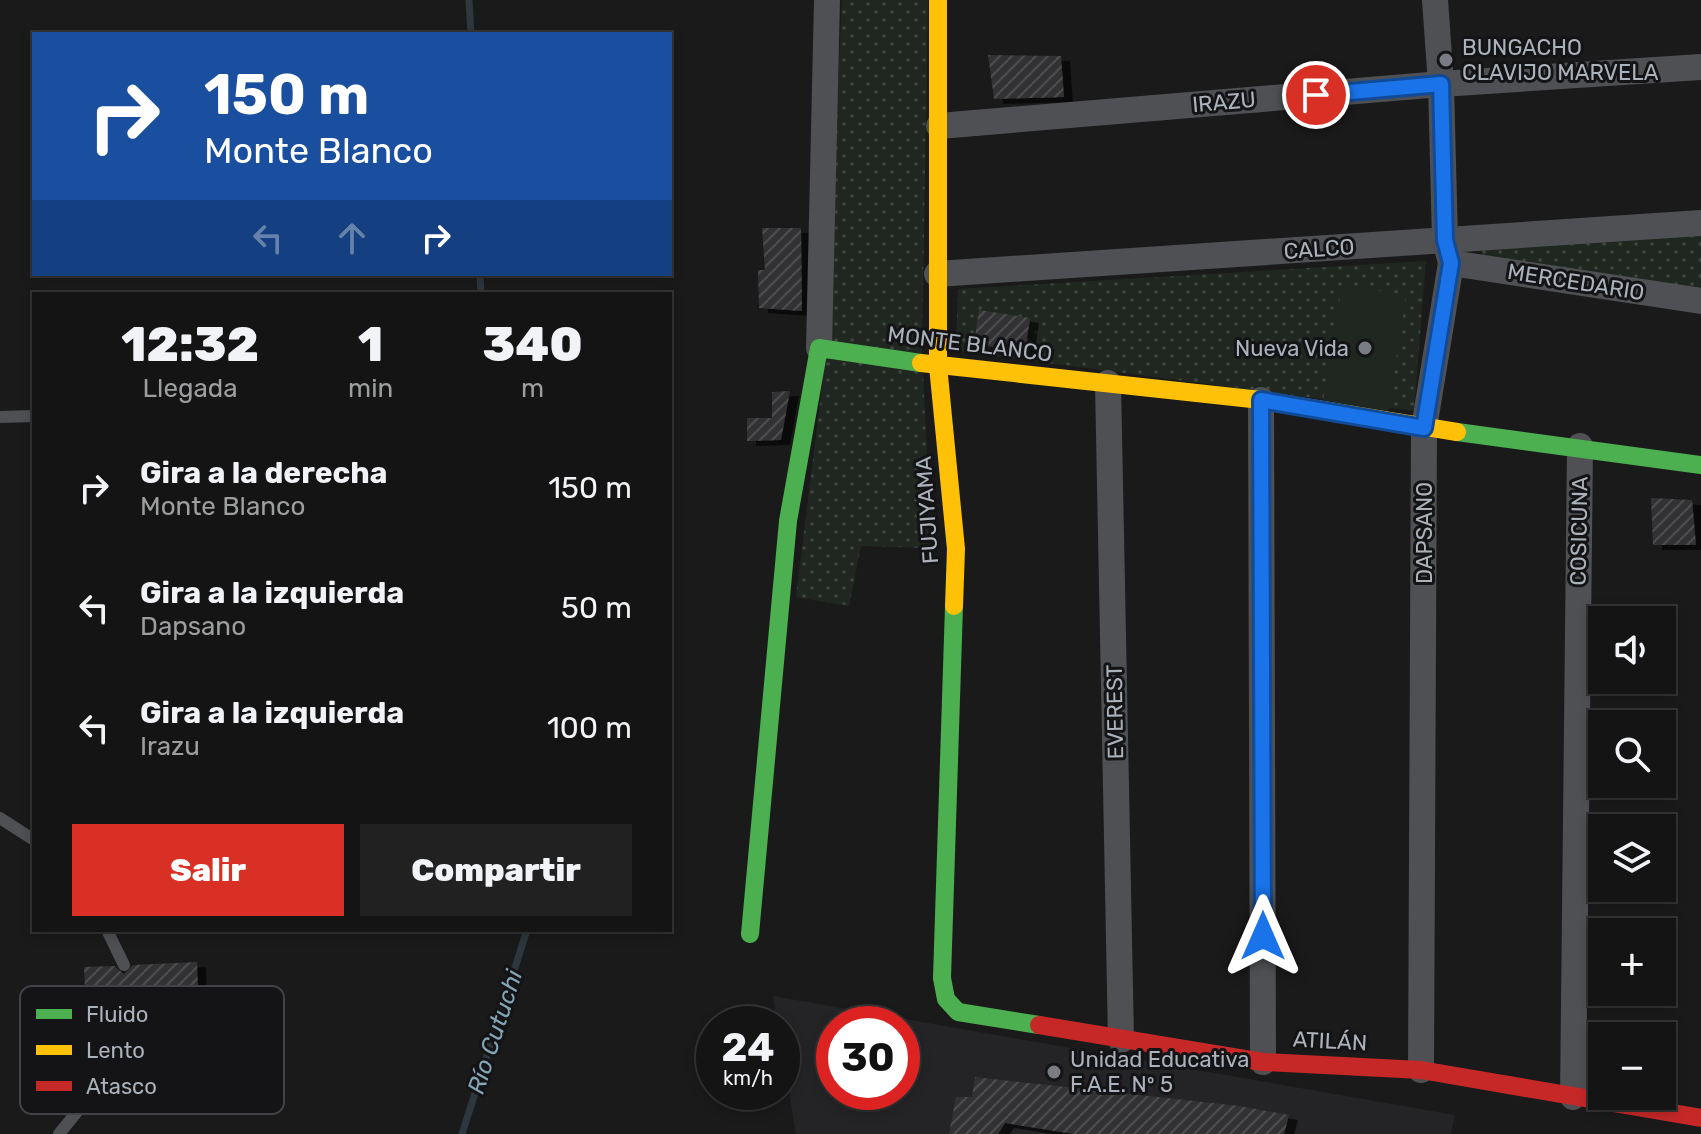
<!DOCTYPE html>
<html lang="es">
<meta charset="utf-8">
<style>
body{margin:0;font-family:Rubik,sans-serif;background:#212122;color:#f1f3f6;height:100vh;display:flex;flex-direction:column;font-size:30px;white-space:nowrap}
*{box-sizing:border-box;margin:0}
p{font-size:26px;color:#9d9ea0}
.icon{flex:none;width:44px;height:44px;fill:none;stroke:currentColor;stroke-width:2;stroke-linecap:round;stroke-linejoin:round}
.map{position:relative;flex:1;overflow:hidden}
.panel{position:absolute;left:32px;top:292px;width:640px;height:640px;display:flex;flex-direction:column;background:#141414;border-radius:0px;box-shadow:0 4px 12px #0003,0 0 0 2px #333334}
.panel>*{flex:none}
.banner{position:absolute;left:32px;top:32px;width:640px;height:244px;border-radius:0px;box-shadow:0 4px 12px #0003,0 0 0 2px #333334;background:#1a4fa0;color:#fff;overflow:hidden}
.controls{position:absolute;left:1588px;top:606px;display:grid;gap:16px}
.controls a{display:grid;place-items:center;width:88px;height:88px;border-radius:0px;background:#141414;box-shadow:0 4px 12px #0003,0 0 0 2px #333334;font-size:40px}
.speed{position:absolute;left:696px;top:1006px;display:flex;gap:16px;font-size:40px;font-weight:700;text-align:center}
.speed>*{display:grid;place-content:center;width:104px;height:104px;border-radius:50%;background:#141414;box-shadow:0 4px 12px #0003,0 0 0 2px #333334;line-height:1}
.speed small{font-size:20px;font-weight:400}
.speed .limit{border:12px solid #d22;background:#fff;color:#111}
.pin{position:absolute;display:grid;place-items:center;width:68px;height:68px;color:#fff;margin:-34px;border:4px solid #fff;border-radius:50%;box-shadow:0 2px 8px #0007}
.me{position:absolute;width:88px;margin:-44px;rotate:0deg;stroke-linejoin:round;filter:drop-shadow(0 0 6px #0008)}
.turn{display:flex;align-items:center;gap:28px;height:168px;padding:0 40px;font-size:36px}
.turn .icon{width:104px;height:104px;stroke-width:2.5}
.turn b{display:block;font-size:56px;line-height:68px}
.lanes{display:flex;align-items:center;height:76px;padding:0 40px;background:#0003;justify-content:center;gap:40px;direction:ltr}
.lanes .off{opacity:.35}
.eta{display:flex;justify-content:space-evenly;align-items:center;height:136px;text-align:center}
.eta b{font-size:48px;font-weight:800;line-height:56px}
.cta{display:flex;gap:16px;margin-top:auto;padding:16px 40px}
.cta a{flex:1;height:92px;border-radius:0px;background:#d93025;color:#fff;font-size:32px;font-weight:800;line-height:92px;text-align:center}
.cta a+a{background:#212122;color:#f1f3f6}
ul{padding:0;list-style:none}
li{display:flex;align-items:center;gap:24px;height:120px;padding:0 40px}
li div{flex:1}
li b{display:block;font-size:30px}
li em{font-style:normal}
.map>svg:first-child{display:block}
</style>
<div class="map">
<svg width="1701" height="1134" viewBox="0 0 1701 1134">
<defs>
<pattern id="park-dots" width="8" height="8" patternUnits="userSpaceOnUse" patternTransform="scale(2)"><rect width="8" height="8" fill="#202720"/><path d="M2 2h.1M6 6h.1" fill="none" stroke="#3e443e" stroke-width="1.8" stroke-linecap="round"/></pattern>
<pattern id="building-hatch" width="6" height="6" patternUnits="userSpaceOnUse" patternTransform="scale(2)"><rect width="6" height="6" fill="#333334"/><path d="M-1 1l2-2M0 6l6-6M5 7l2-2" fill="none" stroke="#4e4e4f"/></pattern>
<filter id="shadow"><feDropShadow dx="9" dy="5" stdDeviation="0" flood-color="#0009"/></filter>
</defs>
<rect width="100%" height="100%" fill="#1a1a1a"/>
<path fill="#242426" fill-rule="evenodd" d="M773,996L1455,1115L1451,1134H796L782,1052V1024H777ZM834,1024H902V1092H834Z"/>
<g fill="url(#park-dots)">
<path d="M842,0H928L922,350L930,519L926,548L861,546L849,606L796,597L824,370Z"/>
<path d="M1701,234V288L1482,255V246Z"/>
<path d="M1426,261L1414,411L956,351L958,289Z"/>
</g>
<path fill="#202720" d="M1342,285L1406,295L1388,412L1323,402Z"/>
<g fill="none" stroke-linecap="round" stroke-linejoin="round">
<g stroke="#2d373d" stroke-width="7">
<path d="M469,0L471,34"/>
<path d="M480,274L481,294"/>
<path d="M462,1134L527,930"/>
</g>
</g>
<g fill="url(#building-hatch)" filter="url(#shadow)">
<path d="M988,55L1061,56L1064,97L994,99Z"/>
<path d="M762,228H801L802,311L759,308L758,270H765Z"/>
<path d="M979,310L1030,318L1025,352L974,344Z"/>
<path d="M790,391L781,440L747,441V418H772V392Z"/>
<path d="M1651,498L1692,500L1696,545H1653Z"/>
<path d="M197,962L199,1025L139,1028L130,1019L120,1029L87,1031L84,967L114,966L124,974L133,965Z"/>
<path d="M975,1077L1240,1106L1289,1115L1284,1134H1074L1005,1123L998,1134H949L956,1097H972Z"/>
</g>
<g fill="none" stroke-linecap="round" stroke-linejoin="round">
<g stroke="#4e5053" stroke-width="12">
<path d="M0,417L34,416"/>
<path d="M0,818L34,840"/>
<path d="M107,930L124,965"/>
<path d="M59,1134L114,1066L130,1028"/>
</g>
<g stroke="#4e5053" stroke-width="26">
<path d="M939,126L1441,84L1701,67"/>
<path d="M1451,263L1701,301"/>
<path d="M937,274L1701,223"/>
<path d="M819,348L827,0"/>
<path d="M1108,383L1121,1040"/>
<path d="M1261,400L1263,1062"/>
<path d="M1421,1070L1424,428L1451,263L1445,240L1441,84L1435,0"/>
<path d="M1573,1097L1580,446"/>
</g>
<g stroke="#4caf50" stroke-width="18">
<path d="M1457,432L1701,465"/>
<path d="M954,606L942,978L946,999L958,1012L1039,1025"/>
<path d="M750,934L788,521L819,348L921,363"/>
</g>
<g stroke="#ffc107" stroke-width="18">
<path d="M938,0V366L956,549L954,606"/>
<path d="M921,363L1261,400L1457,432"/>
</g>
<path stroke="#c62828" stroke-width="18" d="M1039,1025L1263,1062L1421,1070L1701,1118"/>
</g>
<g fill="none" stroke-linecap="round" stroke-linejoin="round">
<g stroke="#114b97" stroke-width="20">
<path id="route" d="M1263,936L1261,400L1424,428L1451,263L1445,240L1441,84L1316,95"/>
</g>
<use href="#route" stroke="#1a73e8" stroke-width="14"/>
</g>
<g fill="#797d83" stroke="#141416" stroke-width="3">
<circle cx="1446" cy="60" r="8"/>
<circle cx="1365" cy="348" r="8"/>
<circle cx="1054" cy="1072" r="8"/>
</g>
<g text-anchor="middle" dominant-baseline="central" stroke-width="6" stroke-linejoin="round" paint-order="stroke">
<g font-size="22" fill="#acb2bb" stroke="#141416" text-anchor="start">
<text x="1462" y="47">BUNGACHO<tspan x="1462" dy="25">CLAVIJO MARVELA</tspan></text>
<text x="1349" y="348" text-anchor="end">Nueva Vida</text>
<text x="1070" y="1059">Unidad Educativa<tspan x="1070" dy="25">F.A.E. Nº 5</tspan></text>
</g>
<g font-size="22" fill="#acb2bb" stroke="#141416">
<text transform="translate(1224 102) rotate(-5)">IRAZU</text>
<text transform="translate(1319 249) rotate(-4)">CALCO</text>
<text transform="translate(1576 282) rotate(9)">MERCEDARIO</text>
<text transform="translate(970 344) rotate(7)">MONTE BLANCO</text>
<text transform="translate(927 510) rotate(-94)">FUJIYAMA</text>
<text transform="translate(1579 531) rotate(-89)">COSICUNA</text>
<text transform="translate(1424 533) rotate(-90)">DAPSANO</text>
<text transform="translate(1115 712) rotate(-91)">EVEREST</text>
<text transform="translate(1330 1041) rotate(3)">ATILÁN</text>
</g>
<g font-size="24" font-style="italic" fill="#83a4b5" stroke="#141416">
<text transform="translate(495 1032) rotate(-72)">Río Cutuchi</text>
</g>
</g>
<rect x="20" y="986" width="264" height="128" rx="12" fill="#141416" stroke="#424348" stroke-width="2"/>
<rect x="36" y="1009" width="36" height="10" fill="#4caf50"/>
<rect x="36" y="1045" width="36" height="10" fill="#ffc107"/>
<rect x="36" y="1081" width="36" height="10" fill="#c62828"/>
<g font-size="22" fill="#acb2bb">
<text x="86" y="1022">Fluido</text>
<text x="86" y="1058">Lento</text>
<text x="86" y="1094">Atasco</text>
</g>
</svg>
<div class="controls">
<a><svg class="icon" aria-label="sound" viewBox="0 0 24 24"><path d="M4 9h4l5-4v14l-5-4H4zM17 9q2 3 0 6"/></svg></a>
<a><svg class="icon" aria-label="search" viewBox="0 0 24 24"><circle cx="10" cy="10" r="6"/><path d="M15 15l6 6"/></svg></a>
<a><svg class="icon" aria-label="layers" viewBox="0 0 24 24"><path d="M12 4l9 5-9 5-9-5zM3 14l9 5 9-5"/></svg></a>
<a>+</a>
<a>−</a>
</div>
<div class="speed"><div>24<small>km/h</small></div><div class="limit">30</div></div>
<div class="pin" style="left:1316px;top:95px;background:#d93025"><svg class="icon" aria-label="arrive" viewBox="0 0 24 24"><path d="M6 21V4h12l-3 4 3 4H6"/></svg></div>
<svg class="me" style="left:1263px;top:936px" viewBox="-20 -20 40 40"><path d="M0-17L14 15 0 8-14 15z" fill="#1a73e8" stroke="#fff" stroke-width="4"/></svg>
<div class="banner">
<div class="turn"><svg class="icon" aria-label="right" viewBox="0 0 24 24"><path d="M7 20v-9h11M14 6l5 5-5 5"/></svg><div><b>150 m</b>Monte Blanco</div></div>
<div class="lanes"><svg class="icon off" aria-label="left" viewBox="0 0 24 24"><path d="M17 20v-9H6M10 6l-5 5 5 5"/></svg><svg class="icon off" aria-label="ahead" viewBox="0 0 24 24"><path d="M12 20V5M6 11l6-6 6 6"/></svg><svg class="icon" aria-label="right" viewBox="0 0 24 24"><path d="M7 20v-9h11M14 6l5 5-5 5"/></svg></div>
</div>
<section class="panel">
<div class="eta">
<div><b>12:32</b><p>Llegada</p></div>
<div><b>1</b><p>min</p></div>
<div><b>340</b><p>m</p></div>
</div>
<ul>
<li><svg class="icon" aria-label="right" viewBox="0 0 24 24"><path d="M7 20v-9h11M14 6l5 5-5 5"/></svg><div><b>Gira a la derecha</b><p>Monte Blanco</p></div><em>150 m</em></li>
<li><svg class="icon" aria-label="left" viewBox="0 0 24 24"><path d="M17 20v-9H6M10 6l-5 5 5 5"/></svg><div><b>Gira a la izquierda</b><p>Dapsano</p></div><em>50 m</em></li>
<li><svg class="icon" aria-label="left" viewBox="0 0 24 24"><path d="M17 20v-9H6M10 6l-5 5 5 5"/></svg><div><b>Gira a la izquierda</b><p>Irazu</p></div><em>100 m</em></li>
</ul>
<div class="cta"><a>Salir</a><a>Compartir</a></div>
</section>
</div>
